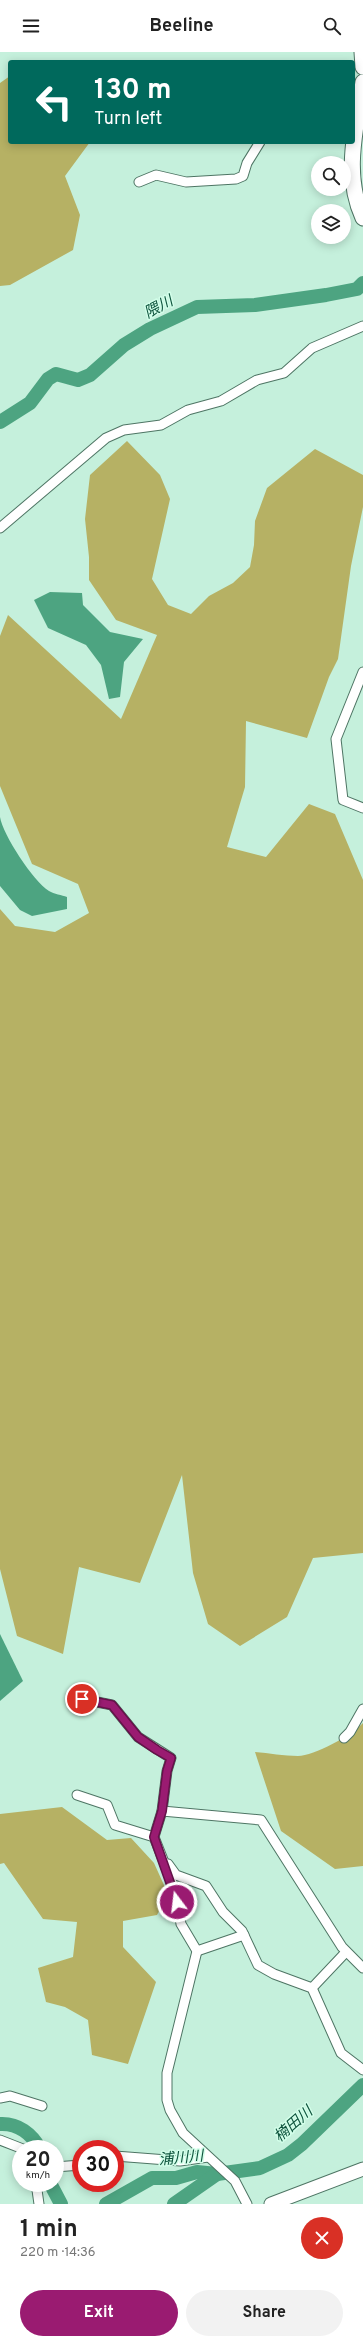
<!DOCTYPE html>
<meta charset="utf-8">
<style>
body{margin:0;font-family:Overpass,"Noto Sans JP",sans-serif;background:#f2f2f2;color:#222;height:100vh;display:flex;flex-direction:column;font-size:15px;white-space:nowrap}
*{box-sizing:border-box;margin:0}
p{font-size:13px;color:#767676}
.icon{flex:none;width:22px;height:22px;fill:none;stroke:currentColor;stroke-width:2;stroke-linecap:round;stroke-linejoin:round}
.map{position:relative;height:2152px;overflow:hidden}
.panel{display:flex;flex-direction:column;background:#fff;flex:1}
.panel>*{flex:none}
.guide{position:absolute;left:8px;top:8px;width:347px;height:84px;border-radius:4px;box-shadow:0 2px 10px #0003;background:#00695c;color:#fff;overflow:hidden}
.tools{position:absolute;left:311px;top:104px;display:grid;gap:8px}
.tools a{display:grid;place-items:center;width:40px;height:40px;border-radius:50%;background:#fff;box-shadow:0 2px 10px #0003;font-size:20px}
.speed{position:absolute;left:12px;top:2088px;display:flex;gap:8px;font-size:20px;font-weight:700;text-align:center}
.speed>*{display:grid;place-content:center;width:52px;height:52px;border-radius:50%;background:#fff;box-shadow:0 2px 10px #0003;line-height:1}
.speed small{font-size:10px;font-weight:400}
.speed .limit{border:6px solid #d22;background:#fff;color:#111}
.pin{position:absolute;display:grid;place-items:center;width:34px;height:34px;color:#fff;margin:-17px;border:2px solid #fff;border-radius:50%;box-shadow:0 1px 4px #0007}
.me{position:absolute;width:44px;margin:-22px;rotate:345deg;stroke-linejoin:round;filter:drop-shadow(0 0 3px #0008)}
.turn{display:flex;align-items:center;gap:14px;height:84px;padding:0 20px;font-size:18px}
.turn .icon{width:52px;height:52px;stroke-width:2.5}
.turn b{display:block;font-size:28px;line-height:34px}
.round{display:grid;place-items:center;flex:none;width:42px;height:42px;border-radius:21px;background:#f2f2f2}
.head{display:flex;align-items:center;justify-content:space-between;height:68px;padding:0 20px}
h1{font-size:24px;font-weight:700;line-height:30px}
.button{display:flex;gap:8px;margin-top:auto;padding:8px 20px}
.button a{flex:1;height:46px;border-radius:24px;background:#9a1b71;color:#fff;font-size:16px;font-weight:700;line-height:46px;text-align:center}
.button a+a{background:#f2f2f2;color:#222}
header{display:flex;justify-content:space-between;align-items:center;height:52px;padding:0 20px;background:#fff;font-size:18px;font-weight:700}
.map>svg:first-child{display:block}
</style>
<header><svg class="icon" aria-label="menu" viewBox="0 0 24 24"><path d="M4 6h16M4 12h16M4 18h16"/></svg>Beeline<svg class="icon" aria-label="search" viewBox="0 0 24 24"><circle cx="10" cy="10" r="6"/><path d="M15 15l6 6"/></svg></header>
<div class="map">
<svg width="363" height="2152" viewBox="0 0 363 2152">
<rect width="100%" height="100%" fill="#c5f0dc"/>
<g fill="#b6b164">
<path d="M10,24V90H90L65,124L80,163L73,198L10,233L0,234V31Z"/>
<path d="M127,389L160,423L170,447L152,527L168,553L191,562L209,544L233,531L250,515L254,493L255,469L267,436L315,397L363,423V455L351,514L338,607L329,625L307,686L246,669L245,735L227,795L266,805L309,752L335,762L363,828V1501L313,1506L287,1565L240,1594L208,1572L193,1521L182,1423L140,1531L79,1515L63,1602L17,1584L0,1517V857L15,874L55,880L89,861L78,832L32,812L0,734V584L8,563L121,667L157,583L116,568L89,528V505L85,467L90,423Z"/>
<path d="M363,1671V1814L335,1817L281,1779L255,1700C269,1701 284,1704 298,1704C314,1704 352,1683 363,1671Z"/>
<path d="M62,1755L107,1788L131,1786L154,1811L168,1842L157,1863L123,1869V1895L156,1930L128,2012L92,2003L88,1968L65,1955L46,1950L38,1916L73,1905L77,1870L43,1867L4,1811L0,1812V1762Z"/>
</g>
<g fill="#4da481">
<path d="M50,540L82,541L83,553L110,580L143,587L124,610L120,645L109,647L101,613L86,593L48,576L34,548Z"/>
<path d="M0,765C3,783 33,829 49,839C54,842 62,843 67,845V857L32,864L20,858L0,834Z"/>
<path d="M0,1582L23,1629L0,1649Z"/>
</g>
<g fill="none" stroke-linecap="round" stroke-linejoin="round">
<g stroke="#4da481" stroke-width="14">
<path d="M0,370L30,351L48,327L56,322L78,328L90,323L124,293L150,277L197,255L255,253L326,243L357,237L363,231"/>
<path d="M0,2072C18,2071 32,2082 40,2097"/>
<path d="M50,2131L61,2152"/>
<path d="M106,2152L152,2126H176L197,2120L217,2122"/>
<path d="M174,2152L217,2122L260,2116L288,2103L302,2092L363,2033"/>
</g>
<g stroke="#4e7564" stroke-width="11">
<g id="street">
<path d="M139,130L156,123L186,130L236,127L243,124L247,111L260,90"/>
<path d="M0,476L106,386L124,378L161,373L188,358L221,349L257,328L284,321L312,296L363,274"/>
<path d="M363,620L336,687L343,748L363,756"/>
<path d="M82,1647L112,1653L138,1685L171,1706L167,1719L162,1759L154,1785L175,1838L181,1872L197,1899L167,2021V2048L170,2058L183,2081L235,2129L247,2152"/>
<path d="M344,1686L350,1680L363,1657"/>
<path d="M77,1743L107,1753L115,1773L154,1785"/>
<path d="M162,1759L261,1768L342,1895L363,1916"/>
<path d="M168,1812L176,1823L206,1834L223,1860L242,1879L258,1913L274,1922L312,1936L341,2001L363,2018"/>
<path d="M197,1899L244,1883"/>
<path d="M312,1936L346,1900"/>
<path d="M0,2046L10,2044L42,2054"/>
<path d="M0,2088L23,2097"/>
<path d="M115,2104L180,2109L208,2105"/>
<path d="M55,2115L81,2113"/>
<path d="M36,2131L39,2152"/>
</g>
</g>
<g stroke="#4e7564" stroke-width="15">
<path id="secondary" d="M271,2152L363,2117"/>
</g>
<g stroke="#4e7564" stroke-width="17">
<g id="primary">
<path d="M362,0L363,15"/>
<path d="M363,30C356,76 343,122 363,166"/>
</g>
</g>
<use href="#street" stroke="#fff" stroke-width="9"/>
<use href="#secondary" stroke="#fff" stroke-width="13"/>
<use href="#primary" stroke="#fff" stroke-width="15"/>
</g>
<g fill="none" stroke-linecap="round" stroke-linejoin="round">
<g stroke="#641249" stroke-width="10">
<path id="route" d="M82,1647L112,1653L138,1685L157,1698L171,1706L167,1719L162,1759L154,1785L177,1850"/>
</g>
<use href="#route" stroke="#9a1b71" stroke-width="7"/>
</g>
<g text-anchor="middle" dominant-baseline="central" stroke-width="3" stroke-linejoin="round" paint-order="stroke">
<g font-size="15" font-style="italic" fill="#0d533c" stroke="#d2fee9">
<text transform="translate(159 256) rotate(-28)">隈川</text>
<text transform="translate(294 2073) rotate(-41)">楠田川</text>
<text transform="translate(181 2107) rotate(-5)">浦川川</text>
</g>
</g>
</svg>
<div class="tools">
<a><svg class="icon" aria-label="search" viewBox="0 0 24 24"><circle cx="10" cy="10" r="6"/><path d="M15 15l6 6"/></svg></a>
<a><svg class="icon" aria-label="layers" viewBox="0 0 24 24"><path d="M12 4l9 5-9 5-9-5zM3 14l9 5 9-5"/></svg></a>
</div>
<div class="speed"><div>20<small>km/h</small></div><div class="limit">30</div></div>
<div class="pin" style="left:82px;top:1647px;background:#d93025"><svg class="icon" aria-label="arrive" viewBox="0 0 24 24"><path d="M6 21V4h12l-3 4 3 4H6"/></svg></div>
<svg class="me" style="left:177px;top:1850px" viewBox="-20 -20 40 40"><circle r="17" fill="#9a1b71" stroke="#fff" stroke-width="3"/><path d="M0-11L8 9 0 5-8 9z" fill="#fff"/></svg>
<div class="guide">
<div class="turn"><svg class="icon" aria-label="left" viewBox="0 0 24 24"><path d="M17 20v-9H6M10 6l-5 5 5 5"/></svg><div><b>130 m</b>Turn left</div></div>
</div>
</div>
<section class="panel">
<div class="head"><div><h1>1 min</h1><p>220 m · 14:36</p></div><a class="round" style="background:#d93025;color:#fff"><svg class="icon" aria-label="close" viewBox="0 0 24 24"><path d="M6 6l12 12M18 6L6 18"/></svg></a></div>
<div class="button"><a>Exit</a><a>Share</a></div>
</section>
